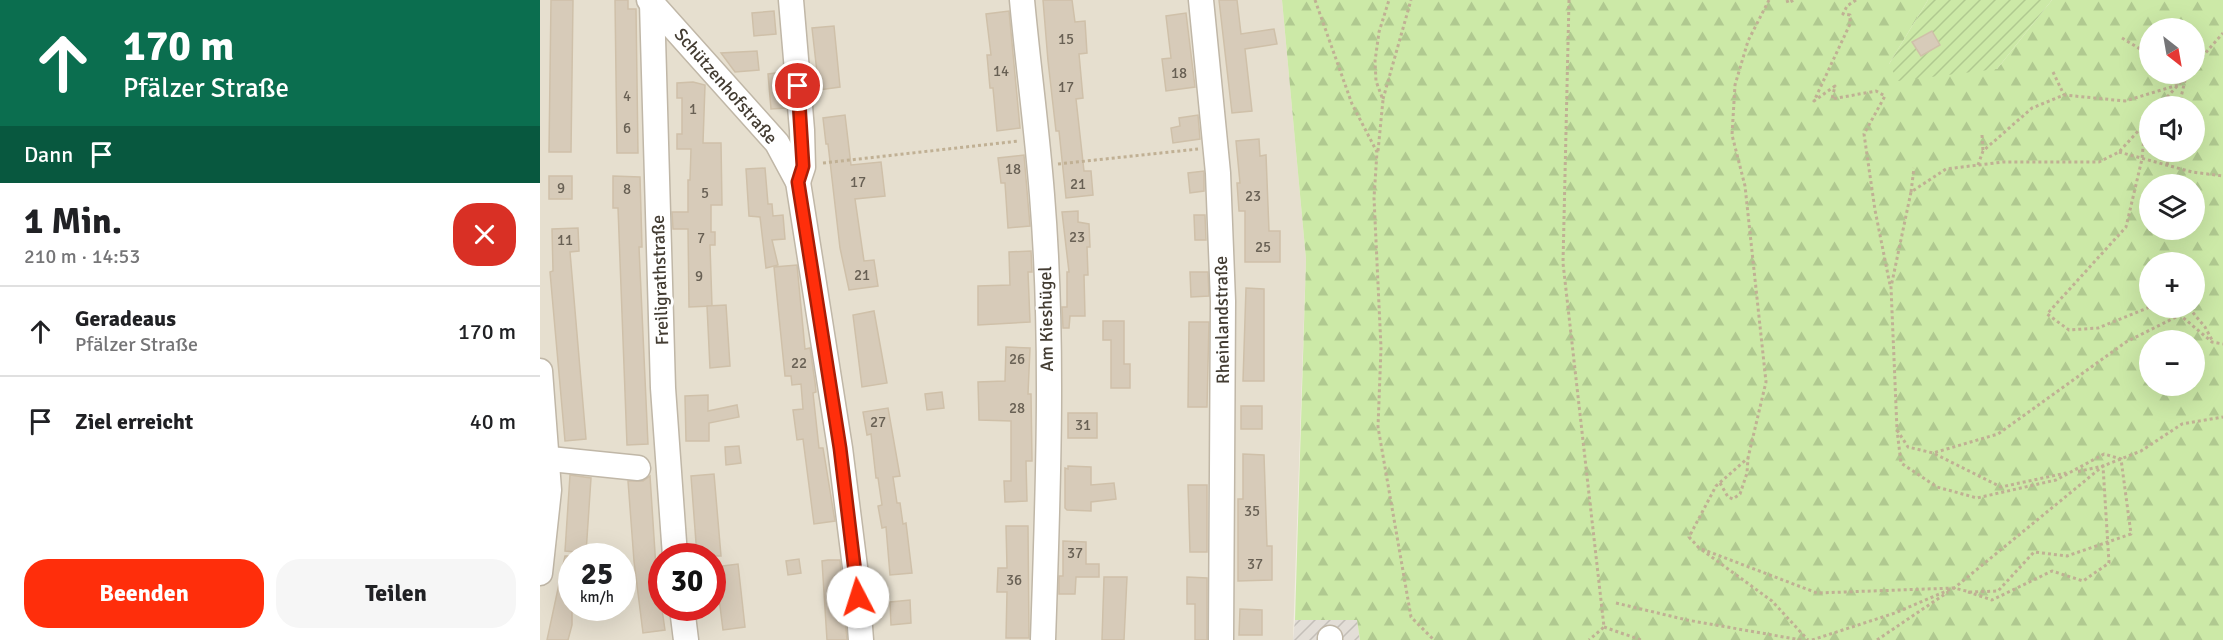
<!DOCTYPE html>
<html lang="de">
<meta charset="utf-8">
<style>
body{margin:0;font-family:Signika,sans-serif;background:#f6f6f6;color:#202124;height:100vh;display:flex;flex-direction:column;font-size:22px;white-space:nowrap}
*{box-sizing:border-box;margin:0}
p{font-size:20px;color:#757577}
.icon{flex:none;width:33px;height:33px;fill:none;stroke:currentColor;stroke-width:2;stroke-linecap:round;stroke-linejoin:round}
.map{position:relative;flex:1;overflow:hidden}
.panel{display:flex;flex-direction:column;background:#fff;width:540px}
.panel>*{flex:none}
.hud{background:#0b6e4f;color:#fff;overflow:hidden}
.needle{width:39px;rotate:149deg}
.tools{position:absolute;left:1599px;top:18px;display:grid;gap:12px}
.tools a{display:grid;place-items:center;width:66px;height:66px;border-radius:50%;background:#fff;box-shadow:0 6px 24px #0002;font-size:30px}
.speed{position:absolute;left:18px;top:543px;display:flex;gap:12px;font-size:30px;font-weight:700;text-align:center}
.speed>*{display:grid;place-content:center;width:78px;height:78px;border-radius:50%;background:#fff;box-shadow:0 6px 24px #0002;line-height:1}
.speed small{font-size:15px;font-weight:400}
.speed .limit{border:9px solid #d22;background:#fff;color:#111}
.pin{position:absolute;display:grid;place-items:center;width:51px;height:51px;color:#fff;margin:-26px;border:3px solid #fff;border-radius:50%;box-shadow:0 2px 6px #0007}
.me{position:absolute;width:66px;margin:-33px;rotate:355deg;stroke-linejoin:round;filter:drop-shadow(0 0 4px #0008)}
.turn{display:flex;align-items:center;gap:21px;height:126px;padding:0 24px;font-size:27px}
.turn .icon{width:78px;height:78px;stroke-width:2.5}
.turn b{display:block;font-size:42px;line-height:51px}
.then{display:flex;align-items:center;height:57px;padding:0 24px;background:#0003;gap:12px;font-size:22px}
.round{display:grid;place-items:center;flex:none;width:63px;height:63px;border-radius:24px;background:#f6f6f6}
.headline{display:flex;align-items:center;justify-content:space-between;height:102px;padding:0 24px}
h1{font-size:36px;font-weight:700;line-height:45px}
.action{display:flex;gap:12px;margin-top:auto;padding:12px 24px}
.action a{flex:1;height:69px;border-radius:24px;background:#ff2e0b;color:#fff;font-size:24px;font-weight:700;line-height:69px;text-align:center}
.action a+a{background:#f6f6f6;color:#202124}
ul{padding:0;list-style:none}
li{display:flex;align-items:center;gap:18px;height:90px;padding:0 24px;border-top:2px solid #e0e0e0}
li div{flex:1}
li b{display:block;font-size:22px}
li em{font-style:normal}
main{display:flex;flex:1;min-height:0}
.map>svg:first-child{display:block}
</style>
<main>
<section class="panel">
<div class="hud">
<div class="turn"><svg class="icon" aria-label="ahead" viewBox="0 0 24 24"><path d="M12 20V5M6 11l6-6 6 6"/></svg><div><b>170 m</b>Pfälzer Straße</div></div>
<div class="then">Dann<svg class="icon" aria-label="arrive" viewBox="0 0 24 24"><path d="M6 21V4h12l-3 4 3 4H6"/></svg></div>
</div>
<div class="headline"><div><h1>1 Min.</h1><p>210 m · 14:53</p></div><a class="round" style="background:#d93025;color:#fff"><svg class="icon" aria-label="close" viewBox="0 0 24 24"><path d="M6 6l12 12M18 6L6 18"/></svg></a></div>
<ul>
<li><svg class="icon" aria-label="ahead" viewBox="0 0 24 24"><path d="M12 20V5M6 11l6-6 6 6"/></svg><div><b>Geradeaus</b><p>Pfälzer Straße</p></div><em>170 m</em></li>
<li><svg class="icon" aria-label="arrive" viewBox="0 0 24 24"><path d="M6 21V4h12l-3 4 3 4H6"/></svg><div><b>Ziel erreicht</b></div><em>40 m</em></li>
</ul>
<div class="action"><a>Beenden</a><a>Teilen</a></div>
</section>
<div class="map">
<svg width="1683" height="640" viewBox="0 0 1683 640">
<defs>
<pattern id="industrial-furrows" width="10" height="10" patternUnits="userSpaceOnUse" patternTransform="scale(1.5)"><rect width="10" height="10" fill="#e3ded7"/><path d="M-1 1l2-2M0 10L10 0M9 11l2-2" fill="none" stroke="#c4bfb9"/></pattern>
<pattern id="forest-firs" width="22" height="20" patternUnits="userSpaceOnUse" patternTransform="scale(1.5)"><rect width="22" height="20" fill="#cce9a7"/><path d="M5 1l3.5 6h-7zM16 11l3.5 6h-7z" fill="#b0c990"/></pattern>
<pattern id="garden-furrows" width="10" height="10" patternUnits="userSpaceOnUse" patternTransform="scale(1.5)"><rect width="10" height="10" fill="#cce9a7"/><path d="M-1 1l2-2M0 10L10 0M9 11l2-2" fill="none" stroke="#b0c990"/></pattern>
</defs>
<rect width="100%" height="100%" fill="#f2ede1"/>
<g fill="#e6dfcf" fill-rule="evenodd">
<path d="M0,0H100L231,148L252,192L318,640H0ZM32,556H82V608H32ZM122,556H172V608H122Z"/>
<path d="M118,0H243L252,139H246Z"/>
<path d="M253,0H742L766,259L753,640H331L267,158Z"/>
</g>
<path fill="url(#industrial-furrows)" d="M755,620H817L820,640H753Z"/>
<path fill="url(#forest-firs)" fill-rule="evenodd" d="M742,0H1388L1349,64L1457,69L1512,0H1683V640H820L817,620H755L766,259ZM1610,28H1654V74H1610ZM1610,106H1654V152H1610ZM1610,184H1654V230H1610ZM1610,262H1654V308H1610ZM1610,340H1654V386H1610Z"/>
<path fill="url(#garden-furrows)" d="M1388,0H1512L1457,69L1358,81L1349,64Z"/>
<g fill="#d7cbb9" stroke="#cfc0a9" stroke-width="1.5">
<path d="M11,0H33L31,152H9Z"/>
<path d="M75,0H88V9H96L98,153H77Z"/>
<path d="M503,0H532L535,22L545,21L547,53L539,54L543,98L536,99L544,171H551L553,195L526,198L519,131H516L508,61Z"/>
<path d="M679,0H697L701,34L734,29L737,44L705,49L712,111L692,113Z"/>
<path d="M234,11L236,34L214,36L212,13Z"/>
<path d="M469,11L480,128L457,131L453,88H450L447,55H451L446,14Z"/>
<path d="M646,13L655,87L626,91L622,59L631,58L626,16Z"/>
<path d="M294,26L300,87L279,90L272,28Z"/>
<path d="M1392,31L1400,45L1381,56L1372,42Z"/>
<path d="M217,51L219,70L195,72L181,53Z"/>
<path d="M243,72L246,108L231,109L228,74Z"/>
<path d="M153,82L165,85L163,143H181L182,205H171V232H175V245H170L172,306L149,307L148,229H133L132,212H148V180H150L151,149H137V134H142V98H137V83Z"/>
<path d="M305,115L311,165L341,162L345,196L315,199L324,261L334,260L338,286L309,290L300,248L288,144H286L283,118Z"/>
<path d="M658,115L660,139L633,143L631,128L640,126L639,118Z"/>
<path d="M719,139L720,156L726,155L729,231H740V262H705V211H699L697,183H700L696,141Z"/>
<path d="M484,155L490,226L468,228L465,183H461L458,158Z"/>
<path d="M225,168L228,204H232L233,216L243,215L245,239L232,240L238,265L226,268L220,217L209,216L206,169Z"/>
<path d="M664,171V191L650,193L648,173Z"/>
<rect x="9" y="176" width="23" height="23"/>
<path d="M73,176L100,177L102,247H99L108,444L87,445L78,208H73Z"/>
<path d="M538,211V222L549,224L550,247H547L548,275H544L545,316H530L529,328H523L522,307H527V272H529L522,212Z"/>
<path d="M654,215H665L666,240H655Z"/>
<path d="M38,228L39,251L30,252L46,439L25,441L10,272L13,271L12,229Z"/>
<path d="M491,251L492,272H488L490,322L438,325V286L470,285L469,252Z"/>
<path d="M257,265L265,349L270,348L275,382L276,392L273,393L279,448H283L295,521L274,524L263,439L257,440L253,410L263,409L261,384L252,385L251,376H245L234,267Z"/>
<path d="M650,272H668L669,296L651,297Z"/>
<path d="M706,288L724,289V381H703Z"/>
<path d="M186,305L190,366L170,368L167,306Z"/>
<path d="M334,311L347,383L322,387L313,315Z"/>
<path d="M563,321H584V364H590V388H571V340H563Z"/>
<path d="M649,322H669L667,407H648Z"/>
<path d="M466,347L490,348L488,394H491L492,461H486L487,501L465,502L464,481H471V421L439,420L438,382L465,381Z"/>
<path d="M402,392L404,408L387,410L385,394Z"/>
<path d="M168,395V411L197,405L199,417L169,423V441H146L145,396Z"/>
<rect x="701" y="406" width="21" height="23"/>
<path d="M348,408L360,476L353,477L357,503H360L363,524L366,523L372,573L350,575L346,527L342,528L338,506L342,505L338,478H336L331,434L327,435L323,412Z"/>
<rect x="528" y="413" width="29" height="25"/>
<path d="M199,446L201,463L186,465L185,447Z"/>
<path d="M703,454L724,455L727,546H732V580L698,581V499H703Z"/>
<path d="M528,466L551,467V485L574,483L576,499L551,502V511L527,510L525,508V468L528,469Z"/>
<path d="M174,474L181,556H157L151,476Z"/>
<path d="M30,475L51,478L46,553L25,551Z"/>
<path d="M110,476L116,568L125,630L103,633L94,561L88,481H103Z"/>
<path d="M648,485H667V552H650Z"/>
<path d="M466,526H488L489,638H466L467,592H457L458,568H467Z"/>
<path d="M523,541L546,542V564H559V577H536L535,594H519V576H523Z"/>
<path d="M25,556H32V625L28,640H7Z"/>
<path d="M259,559L261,573L248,575L246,561Z"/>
<path d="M288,560H300L307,640H287L282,561Z"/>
<path d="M198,564L205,627L183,630L175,567Z"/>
<path d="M564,577H587L584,640H562Z"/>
<path d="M647,577L667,578V640H655V604H647Z"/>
<path d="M370,600L371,623L351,625L350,602Z"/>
<path d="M700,609L722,610V635H699Z"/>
</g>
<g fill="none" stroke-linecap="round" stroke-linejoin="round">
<g stroke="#c0b7a7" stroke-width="27">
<g id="minor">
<path d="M109,0L237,143L258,182L300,448L316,575L321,640"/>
<path d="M251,0L262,130L263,167L258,182"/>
<path d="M482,0C488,65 497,130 502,195C514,342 508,492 503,640"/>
<path d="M661,0L678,173L683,301L681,640"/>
<path d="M112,3L123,388L135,556"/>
<path d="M0,371L9,490L0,573"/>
<path d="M0,458L98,468"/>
<path d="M142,608L146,640"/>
<path d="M790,640V638"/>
</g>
</g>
<g stroke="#c0b094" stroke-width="3" stroke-dasharray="3 3" stroke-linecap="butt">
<path d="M775,0L812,104L837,152L834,198L841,348L838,427L871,617L894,640"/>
<path d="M1029,0L1023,263L1064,627L1049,640"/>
<path d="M1229,0L1208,41L1195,85L1192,135L1205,186L1226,382L1208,458L1176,486L1149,537L1159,548L1277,593L1414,588L1430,592L1458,591L1494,552L1527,556L1591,534L1581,459L1564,454L1516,480L1437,498L1397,487L1361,463L1357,430"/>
<path d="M1247,0L1248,3L1254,0"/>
<path d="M1316,0L1307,6L1303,14L1310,15V24L1274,101L1295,86L1292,99L1336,91L1345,96L1324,134L1335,210L1350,285"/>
<path d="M1582,38L1610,55"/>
<path d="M1654,66L1683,33"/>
<path d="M1513,72L1524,95"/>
<path d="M843,99L871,0"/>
<path d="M1619,106L1648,74"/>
<path d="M1639,106L1646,76L1641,74"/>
<path d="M1610,118L1579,152L1559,162H1463L1406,169L1371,192L1351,287L1357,430L1368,447L1393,453L1458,434L1586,342L1640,315L1672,342L1683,344"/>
<path d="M1605,125L1602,159L1586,227L1507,314L1529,330L1558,328L1610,307"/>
<path d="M1442,135L1443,151"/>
<path d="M838,151L843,100L836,81L835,61L839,32L849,0"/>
<path d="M1579,152L1652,172L1683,176"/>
<path d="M283,163L479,141"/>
<path d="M518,164L658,149"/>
<path d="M1438,165L1443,151L1492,108L1524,95L1585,101L1638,85"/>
<path d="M1627,165L1630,152"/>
<path d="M1371,192L1374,168"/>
<path d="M1649,308L1665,327L1672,340"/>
<path d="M1395,454L1461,487L1526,473"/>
<path d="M1180,483L1188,497L1193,499L1200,494L1207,473L1208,458"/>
<path d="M1162,550L1232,601L1268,640"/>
<path d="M1413,589L1563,466L1601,451L1642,424L1683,417"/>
<path d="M1428,592L1452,600L1512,571L1543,581L1569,563L1563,466L1536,472"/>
<path d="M1076,603L1147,620L1261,640"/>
<path d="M1064,627L1101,640"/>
<path d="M1272,640L1355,613L1411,589"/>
<path d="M1337,640L1408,592"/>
</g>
<use href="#minor" stroke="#fff" stroke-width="24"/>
</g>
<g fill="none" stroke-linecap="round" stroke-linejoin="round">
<g stroke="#a61e07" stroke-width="15">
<path id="route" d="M258,86L263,166L258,182L300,448L318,597"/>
</g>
<use href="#route" stroke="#ff2e0b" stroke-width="10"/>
</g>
<g text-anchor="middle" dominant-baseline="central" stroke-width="6" stroke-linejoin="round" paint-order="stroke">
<g font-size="15" fill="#686054">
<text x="526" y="39">15</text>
<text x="461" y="71">14</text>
<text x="639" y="73">18</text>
<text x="526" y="87">17</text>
<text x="87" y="96">4</text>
<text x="153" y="109">1</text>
<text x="87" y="128">6</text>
<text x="473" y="169">18</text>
<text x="318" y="182">17</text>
<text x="538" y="184">21</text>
<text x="21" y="188">9</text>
<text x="87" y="189">8</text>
<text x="165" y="193">5</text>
<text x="713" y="196">23</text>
<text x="537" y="237">23</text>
<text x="161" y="238">7</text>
<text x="25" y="240">11</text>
<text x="723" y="247">25</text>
<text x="322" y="275">21</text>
<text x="159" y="276">9</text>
<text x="477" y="359">26</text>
<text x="259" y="363">22</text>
<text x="477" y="408">28</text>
<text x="338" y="422">27</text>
<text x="543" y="425">31</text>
<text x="712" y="511">35</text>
<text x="535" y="553">37</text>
<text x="715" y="564">37</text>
<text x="474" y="580">36</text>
</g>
<g font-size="18" fill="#433c32" stroke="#fff">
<text transform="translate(186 86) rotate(49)">Schützenhofstraße</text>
<text transform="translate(120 280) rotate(-92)">Freiligrathstraße</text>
<text transform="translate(506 319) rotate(-91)">Am Kieshügel</text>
<text transform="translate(682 320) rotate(-91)">Rheinlandstraße</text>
</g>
</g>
</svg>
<div class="tools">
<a><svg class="needle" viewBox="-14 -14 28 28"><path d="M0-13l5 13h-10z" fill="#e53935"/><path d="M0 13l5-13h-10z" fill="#757577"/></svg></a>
<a><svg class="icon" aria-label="sound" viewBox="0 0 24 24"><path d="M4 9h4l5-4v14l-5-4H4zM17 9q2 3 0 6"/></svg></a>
<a><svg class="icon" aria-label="layers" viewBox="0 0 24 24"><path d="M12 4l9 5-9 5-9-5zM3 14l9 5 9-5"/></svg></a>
<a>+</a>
<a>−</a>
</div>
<div class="speed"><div>25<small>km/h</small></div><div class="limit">30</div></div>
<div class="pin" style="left:258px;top:86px;background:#d93025"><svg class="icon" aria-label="arrive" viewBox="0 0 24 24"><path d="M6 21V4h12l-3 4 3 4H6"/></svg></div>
<svg class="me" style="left:318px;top:597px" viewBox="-20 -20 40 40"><circle r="19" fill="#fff"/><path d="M0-13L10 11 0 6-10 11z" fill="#ff2e0b"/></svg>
</div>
</main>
